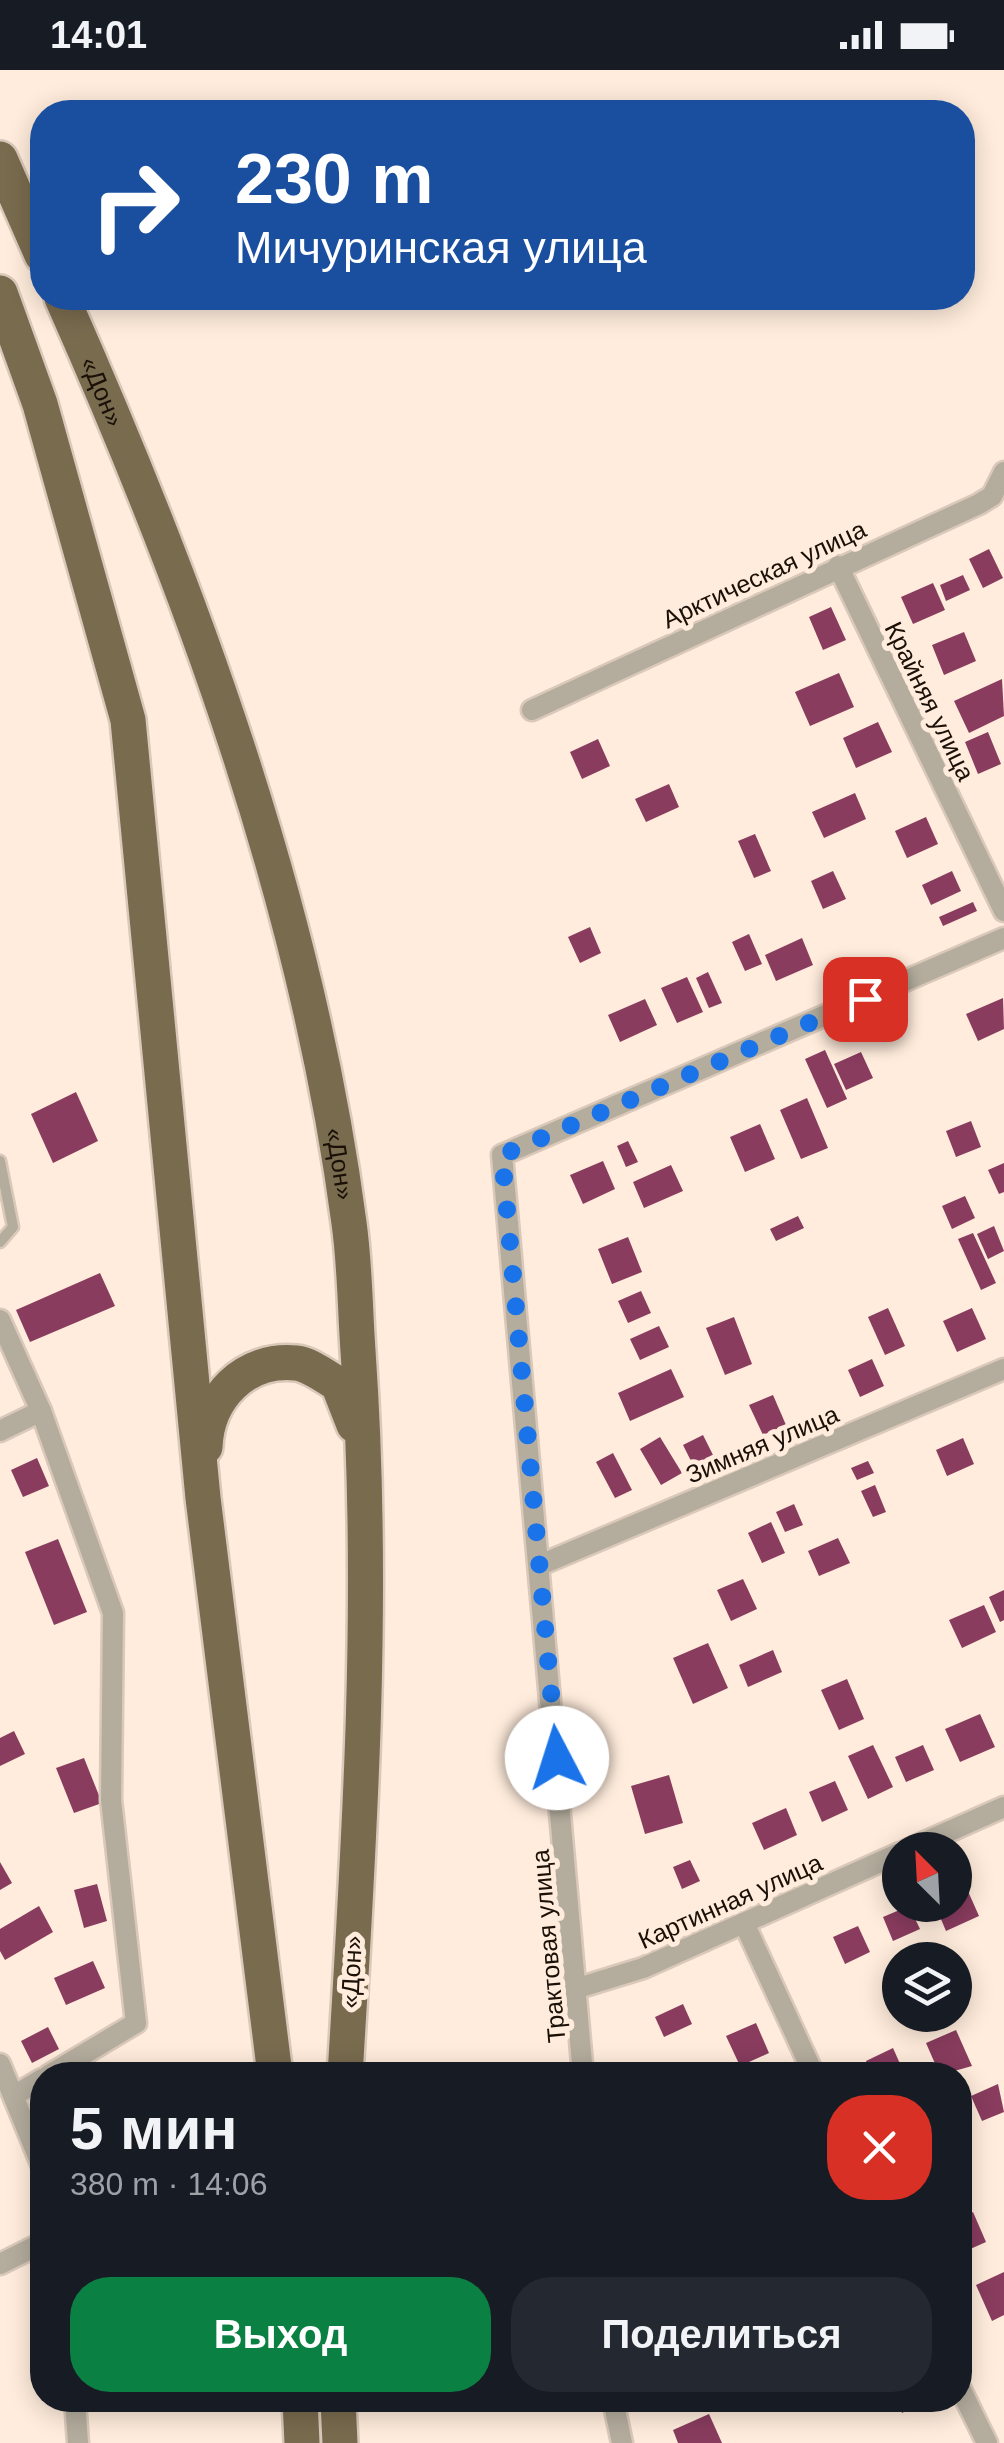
<!DOCTYPE html>
<html lang="ru">
<meta charset="utf-8">
<style>
body{margin:0;font-family:Helvetica,sans-serif;background:#242831;color:#f1f3f6;height:100vh;display:flex;flex-direction:column;font-size:38px;white-space:nowrap}
*{box-sizing:border-box;margin:0}
p{font-size:32px;color:#9ea1a6}
.icon{flex:none;width:55px;height:55px;fill:none;stroke:currentColor;stroke-width:2;stroke-linecap:round;stroke-linejoin:round}
.map{position:relative;flex:1;overflow:hidden}
.drawer{position:absolute;left:30px;top:1992px;width:942px;height:350px;display:flex;flex-direction:column;background:#171b24;border-radius:40px;box-shadow:0 5px 25px #0003}
.drawer>*{flex:none}
.hud{position:absolute;left:30px;top:30px;width:945px;height:210px;border-radius:40px;box-shadow:0 5px 25px #0003;background:#1a4fa0;color:#fff;overflow:hidden}
.needle{width:65px;rotate:336deg}
.controls{position:absolute;left:882px;top:1762px;display:grid;gap:20px}
.controls a{display:grid;place-items:center;width:90px;height:90px;border-radius:50%;background:#171b24;box-shadow:0 5px 25px #0003;font-size:50px}
.pin{position:absolute;display:grid;place-items:center;width:85px;height:85px;color:#fff;margin:-42px;border-radius:20px;box-shadow:0 5px 15px #0006}
.me{position:absolute;width:110px;margin:-55px;rotate:355deg;stroke-linejoin:round;filter:drop-shadow(0 0 8px #0008)}
.turn{display:flex;align-items:center;gap:35px;height:210px;padding:0 40px;font-size:45px}
.turn .icon{width:130px;height:130px;stroke-width:2.5}
.turn b{display:block;font-size:70px;line-height:85px}
.round{display:grid;place-items:center;flex:none;width:105px;height:105px;border-radius:40px;background:#242831}
.headline{display:flex;align-items:center;justify-content:space-between;height:170px;padding:0 40px}
h1{font-size:60px;font-weight:800;line-height:75px}
.primary-button{display:flex;gap:20px;margin-top:auto;padding:20px 40px}
.primary-button a{flex:1;height:115px;border-radius:40px;background:#0b8043;color:#fff;font-size:40px;font-weight:800;line-height:115px;text-align:center}
.primary-button a+a{background:#242831;color:#f1f3f6}
.status{display:flex;justify-content:space-between;align-items:center;height:70px;padding:0 50px;background:#171b24;direction:ltr}
.status svg{height:28px;fill:currentColor}
.map>svg:first-child{display:block}
</style>
<div class="status"><b>14:01</b><svg viewBox="0 0 49 12"><path d="M0 12V9h3v3zM5 12V6h3v6zM10 12V3h3v9zM15 12V0h3v12zM26 1h20v11H26zM47 4h2v5h-2z"/></svg></div>
<div class="map">
<svg width="1004" height="2373" viewBox="0 0 1004 2373">
<rect width="100%" height="100%" fill="#ffecdc"/>
<g fill="#893c5e">
<path d="M989,479L1003,508L983,518L969,489Z"/>
<path d="M963,505L970,520L946,531L940,515Z"/>
<path d="M933,513L945,540L913,554L901,527Z"/>
<path d="M831,537L846,570L823,580L809,547Z"/>
<path d="M964,562L976,591L944,605L932,575Z"/>
<path d="M839,603L854,637L810,656L795,622Z"/>
<path d="M1002,609L1004,646L969,663L954,631Z"/>
<path d="M878,652L892,682L856,698L843,668Z"/>
<path d="M988,662L1001,694L978,704L965,672Z"/>
<path d="M598,669L610,696L582,709L570,682Z"/>
<path d="M669,714L679,737L646,752L635,729Z"/>
<path d="M855,723L866,749L824,768L812,742Z"/>
<path d="M926,747L938,774L907,788L895,761Z"/>
<path d="M755,764L771,801L754,808L738,771Z"/>
<path d="M833,801L846,829L823,839L811,811Z"/>
<path d="M952,801L961,821L931,835L922,815Z"/>
<path d="M973,832L977,841L943,856L939,847Z"/>
<path d="M590,857L601,883L580,893L568,867Z"/>
<path d="M749,864L762,894L745,901L732,872Z"/>
<path d="M802,868L813,895L776,911L765,885Z"/>
<path d="M708,902L722,933L709,938L696,908Z"/>
<path d="M687,907L703,942L677,953L661,918Z"/>
<path d="M1003,928L1004,959L978,971L966,944Z"/>
<path d="M645,929L657,955L620,972L608,945Z"/>
<path d="M825,980L847,1029L827,1038L805,989Z"/>
<path d="M861,982L873,1008L846,1020L834,994Z"/>
<path d="M76,1022L98,1071L53,1093L31,1044Z"/>
<path d="M807,1028L828,1078L801,1089L780,1040Z"/>
<path d="M971,1051L981,1077L956,1087L946,1061Z"/>
<path d="M760,1054L775,1089L745,1102L730,1067Z"/>
<path d="M628,1071L638,1092L626,1097L617,1076Z"/>
<path d="M603,1091L615,1119L583,1134L570,1105Z"/>
<path d="M1004,1093V1122L999,1124L988,1100Z"/>
<path d="M671,1095L683,1121L644,1138L633,1112Z"/>
<path d="M965,1126L975,1148L952,1159L942,1136Z"/>
<path d="M798,1146L804,1158L776,1171L770,1159Z"/>
<path d="M994,1156L1004,1181L988,1189L977,1164Z"/>
<path d="M973,1163L996,1213L981,1220L958,1169Z"/>
<path d="M628,1167L642,1202L612,1214L598,1179Z"/>
<path d="M100,1203L115,1236L30,1272L16,1240Z"/>
<path d="M641,1221L651,1243L628,1253L618,1231Z"/>
<path d="M888,1238L905,1276L885,1285L868,1247Z"/>
<path d="M972,1238L986,1269L957,1282L943,1251Z"/>
<path d="M734,1247L752,1294L725,1305L706,1258Z"/>
<path d="M659,1256L669,1277L640,1290L630,1269Z"/>
<path d="M872,1289L884,1316L860,1327L848,1300Z"/>
<path d="M671,1299L684,1327L630,1351L618,1323Z"/>
<path d="M773,1325L786,1355L763,1365L749,1335Z"/>
<path d="M703,1365L717,1393L697,1403L683,1375Z"/>
<path d="M660,1367L682,1403L661,1415L640,1379Z"/>
<path d="M963,1368L974,1394L947,1406L936,1380Z"/>
<path d="M613,1383L632,1420L615,1428L596,1392Z"/>
<path d="M37,1388L49,1416L23,1427L11,1400Z"/>
<path d="M868,1391L874,1403L857,1410L851,1398Z"/>
<path d="M875,1415L886,1442L873,1447L861,1421Z"/>
<path d="M794,1434L803,1455L785,1462L776,1442Z"/>
<path d="M771,1452L785,1483L762,1493L748,1463Z"/>
<path d="M838,1468L850,1493L819,1506L808,1481Z"/>
<path d="M58,1469L87,1542L54,1555L25,1482Z"/>
<path d="M743,1509L757,1539L731,1551L717,1520Z"/>
<path d="M1004,1520V1550L1000,1552L989,1527Z"/>
<path d="M984,1535L996,1562L962,1578L949,1550Z"/>
<path d="M708,1573L728,1618L693,1634L673,1588Z"/>
<path d="M773,1580L782,1602L748,1617L739,1595Z"/>
<path d="M847,1609L864,1649L839,1660L821,1620Z"/>
<path d="M980,1644L995,1677L960,1692L945,1659Z"/>
<path d="M14,1661L25,1684L0,1696V1668Z"/>
<path d="M873,1675L893,1717L868,1729L848,1686Z"/>
<path d="M923,1675L934,1700L906,1712L895,1687Z"/>
<path d="M84,1688L102,1733L74,1743L56,1698Z"/>
<path d="M669,1705L683,1753L645,1764L631,1716Z"/>
<path d="M835,1711L848,1740L822,1752L809,1722Z"/>
<path d="M786,1738L797,1765L764,1780L752,1753Z"/>
<path d="M690,1790L700,1811L682,1819L673,1797Z"/>
<path d="M0,1792L12,1813L0,1820Z"/>
<path d="M97,1814L107,1851L84,1858L74,1820Z"/>
<path d="M967,1819L979,1846L946,1861L935,1835H955V1825Z"/>
<path d="M39,1836L53,1862L5,1890L0,1881V1859Z"/>
<path d="M909,1836L920,1859L893,1871L883,1847Z"/>
<path d="M858,1856L870,1882L845,1894L833,1867Z"/>
<path d="M93,1891L105,1918L66,1935L54,1908Z"/>
<path d="M683,1934L692,1954L664,1967L655,1947Z"/>
<path d="M756,1953L769,1983L740,1996L726,1966Z"/>
<path d="M48,1957L59,1979L32,1993L21,1971Z"/>
<path d="M956,1960L972,1996L940,2005L926,1973Z"/>
<path d="M893,1978L905,2005H872L866,1991Z"/>
<path d="M773,1992L779,2005H744Z"/>
<path d="M998,2014L1004,2042L982,2051L971,2026Z"/>
<path d="M973,2142L986,2172L968,2180L960,2148Z"/>
<path d="M1004,2202V2245L992,2251L976,2215Z"/>
<path d="M896,2330H927L902,2343Z"/>
<path d="M709,2344L722,2373H678L673,2360Z"/>
</g>
<g fill="none" stroke-linecap="round" stroke-linejoin="round">
<g stroke="#dac9ba" stroke-width="15">
<path id="service" d="M0,1091L13,1157L0,1172"/>
</g>
<g stroke="#dac9ba" stroke-width="25">
<g id="minor">
<path d="M838,496L1004,841"/>
<path d="M532,640L979,434L992,426L1004,402"/>
<path d="M0,1250L41,1341L113,1543L111,1730L136,1953L49,2005"/>
<path d="M0,1361L41,1341"/>
<path d="M540,1495L1004,1299"/>
<path d="M907,1780L1004,1737"/>
<path d="M744,1853L814,2005"/>
<path d="M578,1918L643,1898L900,1783"/>
<path d="M0,1994L42,2096"/>
<path d="M583,2005L502,1085L1004,868"/>
<path d="M15,2025L42,2009"/>
<path d="M0,2194L42,2173"/>
<path d="M960,2318L987,2373"/>
<path d="M75,2330L78,2373"/>
<path d="M613,2330L622,2373"/>
</g>
</g>
<g stroke="#dac9ba" stroke-width="40">
<g id="trunk">
<path d="M0,89L42,185"/>
<path d="M0,223L40,334L128,650L203,1428L275,2005"/>
<path id="s1" d="M62,228C192,521 307,834 349,1153C355,1195 355,1239 358,1281C375,1522 360,1764 345,2005"/>
<path d="M205,1377C207,1327 245,1288 296,1293C309,1294 326,1307 338,1314L354,1355"/>
<path d="M300,2330L302,2373"/>
<path d="M338,2330L340,2373"/>
</g>
</g>
<use href="#service" stroke="#b4ad9e" stroke-width="10"/>
<use href="#minor" stroke="#b4ad9e" stroke-width="20"/>
<use href="#trunk" stroke="#796b4e" stroke-width="35"/>
</g>
<g fill="none" stroke-linecap="round" stroke-linejoin="round">
<path stroke="#1a73e8" stroke-width="18" stroke-dasharray="0 32.4" d="M557,1688L502,1085L865,929"/>
</g>
<g text-anchor="middle" dominant-baseline="central" stroke-width="10" stroke-linejoin="round" paint-order="stroke">
<g font-size="25" fill="#1a1007" stroke="#ffecdc">
<text stroke="none"><textPath href="#s1" startOffset="102">«Дон»</textPath></text>
<text transform="translate(764 504) rotate(-25)">Арктическая улица</text>
<text transform="translate(930 631) rotate(64)">Крайняя улица</text>
<text stroke="none"><textPath href="#s1" startOffset="912">«Дон»</textPath></text>
<text transform="translate(762 1374) rotate(-23)">Зимняя улица</text>
<text transform="translate(730 1831) rotate(-24)">Картинная улица</text>
<text transform="translate(548 1876) rotate(-95)">Трактовая улица</text>
<text transform="translate(351 1902) rotate(-87)">«Дон»</text>
</g>
</g>
</svg>
<div class="controls">
<a><svg class="needle" viewBox="-14 -14 28 28"><path d="M0-13l5 13h-10z" fill="#e53935"/><path d="M0 13l5-13h-10z" fill="#9ea1a6"/></svg></a>
<a><svg class="icon" aria-label="layers" viewBox="0 0 24 24"><path d="M12 4l9 5-9 5-9-5zM3 14l9 5 9-5"/></svg></a>
</div>
<div class="pin" style="left:865px;top:929px;background:#d93025"><svg class="icon" aria-label="arrive" viewBox="0 0 24 24"><path d="M6 21V4h12l-3 4 3 4H6"/></svg></div>
<svg class="me" style="left:557px;top:1688px" viewBox="-20 -20 40 40"><circle r="19" fill="#fff"/><path d="M0-13L10 11 0 6-10 11z" fill="#1a73e8"/></svg>
<div class="hud">
<div class="turn"><svg class="icon" aria-label="right" viewBox="0 0 24 24"><path d="M7 20v-9h11M14 6l5 5-5 5"/></svg><div><b>230 m</b>Мичуринская улица</div></div>
</div>
<section class="drawer">
<div class="headline"><div><h1>5 мин</h1><p>380 m · 14:06</p></div><a class="round" style="background:#d93025;color:#fff"><svg class="icon" aria-label="close" viewBox="0 0 24 24"><path d="M6 6l12 12M18 6L6 18"/></svg></a></div>
<div class="primary-button"><a>Выход</a><a>Поделиться</a></div>
</section>
</div>
